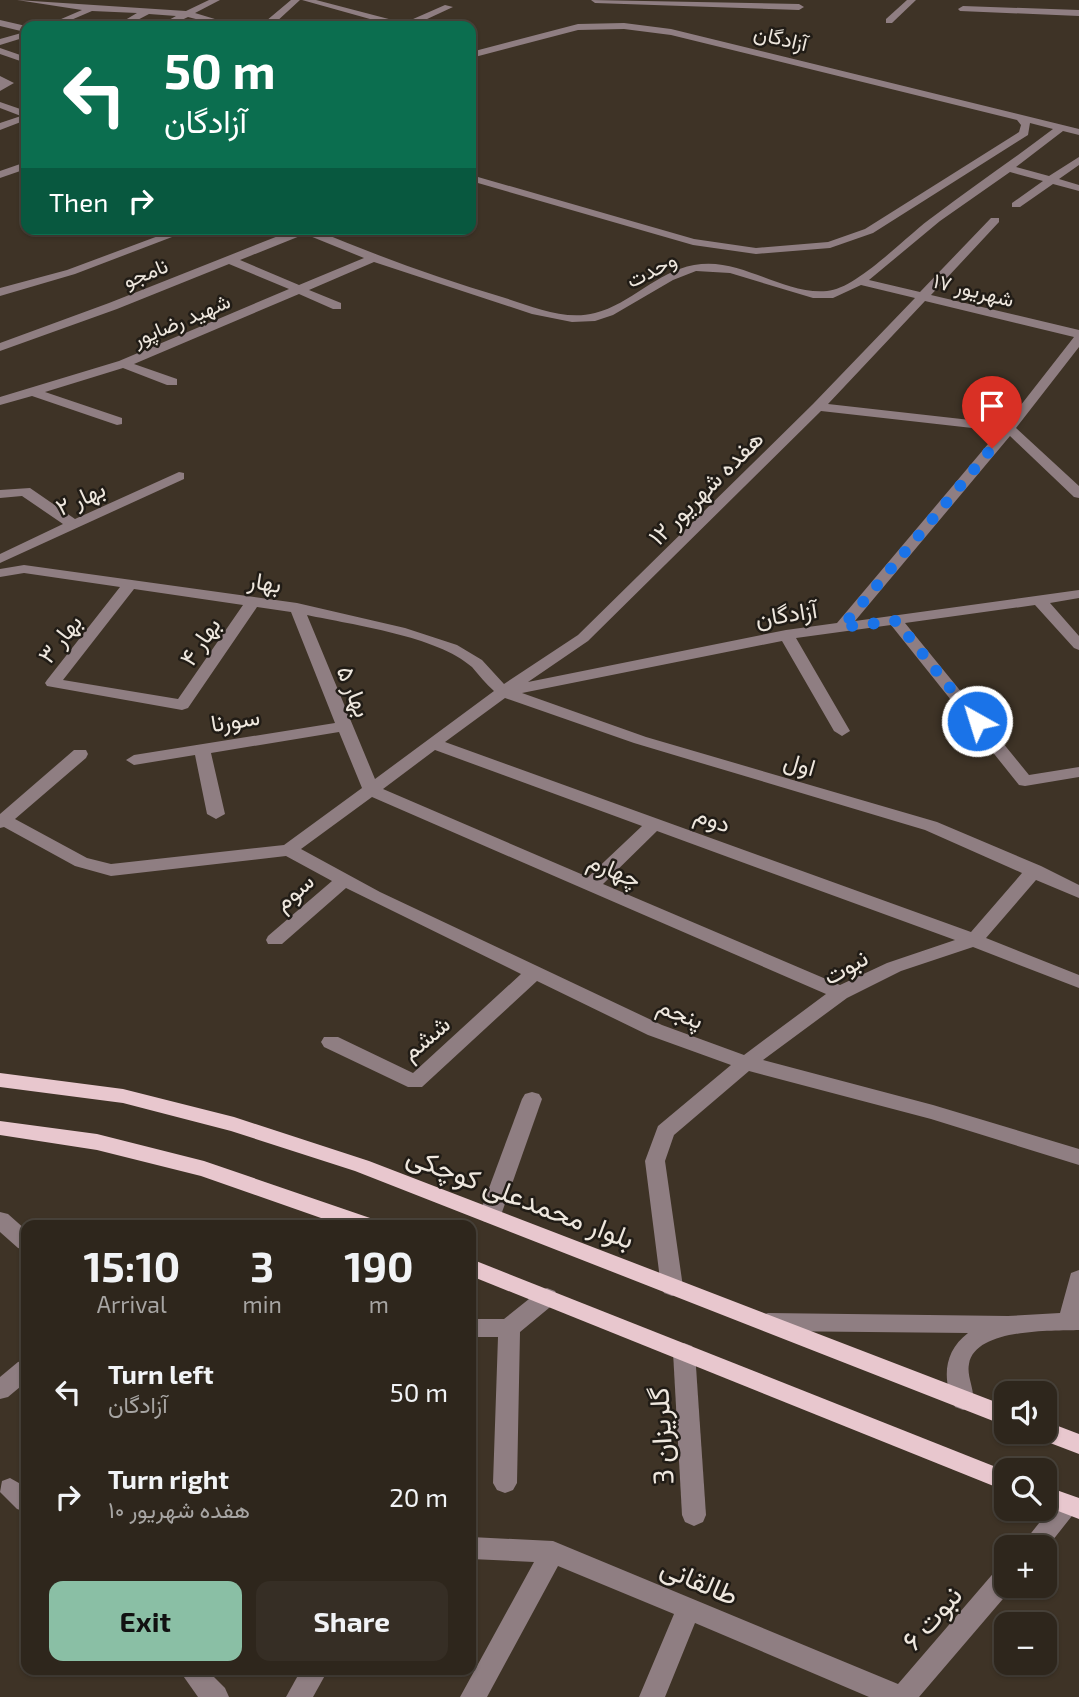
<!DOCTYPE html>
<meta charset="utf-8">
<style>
body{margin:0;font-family:"Exo 2",Vazirmatn,sans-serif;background:#362e25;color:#f1f3f6;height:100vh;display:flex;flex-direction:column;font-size:26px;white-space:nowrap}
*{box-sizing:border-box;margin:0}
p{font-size:23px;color:#a7a5a3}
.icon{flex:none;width:38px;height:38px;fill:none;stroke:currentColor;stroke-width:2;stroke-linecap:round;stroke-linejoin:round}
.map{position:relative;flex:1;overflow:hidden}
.drawer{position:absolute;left:21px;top:1220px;width:455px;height:455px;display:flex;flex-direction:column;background:#2e261c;border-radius:14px;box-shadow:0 2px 5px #0004,0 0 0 2px #49433b}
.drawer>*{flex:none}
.top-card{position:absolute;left:21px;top:21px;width:455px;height:214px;border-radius:14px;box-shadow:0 2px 5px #0004,0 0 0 2px #49433b;background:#0b6e4f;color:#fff;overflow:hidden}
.controls{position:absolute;left:994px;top:1381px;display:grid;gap:14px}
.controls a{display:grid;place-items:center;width:63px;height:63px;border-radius:14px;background:#2e261c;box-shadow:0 2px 5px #0004,0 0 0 2px #49433b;font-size:35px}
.pin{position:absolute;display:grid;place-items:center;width:60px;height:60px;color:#fff;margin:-72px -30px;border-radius:50% 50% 50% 0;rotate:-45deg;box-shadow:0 0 7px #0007}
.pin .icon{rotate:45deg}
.me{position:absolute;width:77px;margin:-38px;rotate:321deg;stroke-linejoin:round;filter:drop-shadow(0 0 5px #0008)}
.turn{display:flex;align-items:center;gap:24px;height:147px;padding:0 28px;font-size:32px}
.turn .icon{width:91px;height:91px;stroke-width:2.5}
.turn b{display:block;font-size:49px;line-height:60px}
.then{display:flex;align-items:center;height:66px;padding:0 28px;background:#0003;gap:14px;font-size:26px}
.eta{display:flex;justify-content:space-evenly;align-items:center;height:119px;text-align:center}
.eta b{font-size:42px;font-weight:700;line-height:49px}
.button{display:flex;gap:14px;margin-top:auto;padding:14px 28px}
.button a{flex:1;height:80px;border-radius:14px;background:#8abfa5;color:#111;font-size:28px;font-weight:700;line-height:80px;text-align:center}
.button a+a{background:#362e25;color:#f1f3f6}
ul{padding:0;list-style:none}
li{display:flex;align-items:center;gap:21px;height:105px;padding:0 28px}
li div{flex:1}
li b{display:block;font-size:26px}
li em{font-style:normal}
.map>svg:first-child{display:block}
</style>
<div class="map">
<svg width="1079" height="1697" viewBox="0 0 1079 1697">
<rect width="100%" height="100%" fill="#3e3326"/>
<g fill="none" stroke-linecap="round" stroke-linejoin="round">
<g fill="#8f7e82" fill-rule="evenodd">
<path d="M17,0L186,11L209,0H220L195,13L238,26H223L188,17L169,26H158L176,16L149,14L126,26H115L137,13L92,11L57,26H45L82,10Z"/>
<path d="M291,0H300L275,23L278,26L266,25V21Z"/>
<path d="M302,0H316L404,23L445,5L453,7L412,26H395Z"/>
<path d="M591,0L799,4L804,7L799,10L595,3Z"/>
<path d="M907,0H916L892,23H886V19Z"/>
<path d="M963,6L1079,10V16L960,11L958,9Z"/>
<path d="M0,20L26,26V37L0,45V39L25,32L0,26Z"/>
<path d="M624,23L671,29L1079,129V135L1063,131L1016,167L1049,176L1079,157V165L1059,179L1079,185V191L1053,184L1020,207H1012V203L1043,181L1010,172L940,221L869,280L920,292L991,218H999V222L931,295L1079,330V347L1016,428L1079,486V498L1074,497L1010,436L855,621L1079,590V598L1050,603L1079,636V650L1074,648L1035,605L905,623L1029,775L1079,767V777L1025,786L1019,785L891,625L796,638L850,731L842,736L834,731L782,641L522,693L646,737L937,822L1041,866L1079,885V898L1036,880L986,938L1079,975V988L973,947L901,971L847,998L763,1060L933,1105L1079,1149V1165L931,1119L749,1071L674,1135L665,1161L683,1287L680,1293L672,1296L664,1293L661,1287L645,1161L658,1126L731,1065L648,1035L537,981L422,1087H408L324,1047L321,1042L324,1037H338L413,1073L521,974L346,888L282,944H268L266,940L268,936L332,881L286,856L111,876L75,866L4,827L0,828V814L74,750H86L88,754L86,758L15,819L87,858L111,864L284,845L362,788L339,732L211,753L225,814L216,819L207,814L195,755L134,765L126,760L134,755L335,723L291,612L257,607L188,708L182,710L47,686L45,683L47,680L120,587L24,573L0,577V569L24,565L297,603L405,628L457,645L482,660L504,684L578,635L813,404L915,298L861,285L833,298H813L730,273L696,271L673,280L613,315L595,321L572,322L532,314L374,262L309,290L341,303V309H333L299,294L134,364L177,379V385H167L123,368L45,392L122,418V424L117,425L32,396L0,405V397L119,361L289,289L229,264L117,309L0,351V343L109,303L296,229H313C375,255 438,278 502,297C531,306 564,321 595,313C631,304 656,272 694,265C741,256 781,295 827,291C857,289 908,234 934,216C973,186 1014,159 1053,129L1030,123L1028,135L873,233L830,248L756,254L693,245L471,181V175L694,239L756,248L828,242L865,229L1019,132L1021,125L1017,120L671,35L624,29L578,30L471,58V52L578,24ZM305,234L364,258L299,285L240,260ZM925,301L1074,337L1006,424L828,404ZM821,411L999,431L837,623L786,630L528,682L588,641ZM134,589L243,605L178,699L63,680ZM307,615C353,625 437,636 472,667C479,675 486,684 494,691L375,779ZM505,698L634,743L925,830L1022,873L971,932L445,742ZM435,750L642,826L588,877L383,789ZM372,797L826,994L744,1055L662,1025L380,892L301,849ZM657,831L955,940L887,963L840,985L603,884Z"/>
<path d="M0,48L26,57V63L0,54Z"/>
<path d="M0,76L14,83L0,91Z"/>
<path d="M0,102L26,111V120L0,130V123L21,116L0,108Z"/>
<path d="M26,162V169L0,178V171Z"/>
<path d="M177,229H193L75,274L0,296V288L67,270Z"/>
<path d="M179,472L184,473V479L0,563V554L63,524L22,496L0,498V490L30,488L75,519Z"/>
<path d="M532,1092L539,1094L542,1099L501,1215L497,1221L490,1223L483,1221L479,1215L522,1099L525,1094Z"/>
<path d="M0,1212L8,1214L26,1230V1250L18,1248L0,1232Z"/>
<path d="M1079,1270V1330C1052,1331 975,1328 969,1364C966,1378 978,1394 971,1407L963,1410L955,1407C942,1380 943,1352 968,1333L768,1331L760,1328L757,1322L760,1316L768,1313L1008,1316L1060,1313L1071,1273Z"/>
<path d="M547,1288L555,1291L558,1297L555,1303L520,1332L517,1483L513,1490L505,1493L497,1490L493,1483L498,1337H471V1319H504L539,1291Z"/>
<path d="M684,1343L692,1346L695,1352L706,1515L703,1522L694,1526L685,1522L682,1515L673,1352L676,1346Z"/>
<path d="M26,1360V1382L8,1397L0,1399V1377L18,1362Z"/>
<path d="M10,1478L26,1487V1512L17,1509L0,1492L2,1481Z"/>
<path d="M1068,1495L1077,1498L1079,1507L1045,1550V1547H1020L1059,1498Z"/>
<path d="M471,1537L553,1541L898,1684L997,1569L1006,1566V1586H1014L919,1697H869L695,1623L665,1697H639L674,1614L558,1566L487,1697H460L534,1562L471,1559Z"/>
<path d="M179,1670H207L225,1688L229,1697H198Z"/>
<path d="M301,1670H328L313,1697H286Z"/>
</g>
<g fill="#e8c7ce" fill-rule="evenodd">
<path d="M0,1073L123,1089L234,1117L369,1161L1006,1406V1426L355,1171L231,1131L123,1103L0,1087Z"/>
<path d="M0,1121L97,1134L204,1161L373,1219L376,1225H341L201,1176L97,1150L0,1135Z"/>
<path d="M471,1259L1006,1471V1491L471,1276Z"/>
<path d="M1045,1421L1079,1434V1454L1037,1438L1034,1432H1045Z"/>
<path d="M1045,1486L1079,1498V1519L1045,1506Z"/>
</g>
</g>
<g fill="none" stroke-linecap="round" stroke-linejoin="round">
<path stroke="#1a73e8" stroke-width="12" stroke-dasharray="0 21.6" d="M977,721L896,621L842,627L992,448"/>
</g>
<g text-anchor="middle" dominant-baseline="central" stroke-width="5" stroke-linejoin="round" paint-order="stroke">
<g font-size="21" fill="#eee7de" stroke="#211c16">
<text transform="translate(781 37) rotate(13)">آزادگان</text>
<text transform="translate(651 269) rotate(-27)">وحدت</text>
<text transform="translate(145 272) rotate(-22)">نامجو</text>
<text transform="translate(974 289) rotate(14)">۱۷ شهریور</text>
<text transform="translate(181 319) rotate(-23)">شهید رضاپور</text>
</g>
<g font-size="24" fill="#eee7de" stroke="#211c16">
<text transform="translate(705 487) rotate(-45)">هفده شهریور ۱۲</text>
<text transform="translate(80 497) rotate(-25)">بهار ۲</text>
<text transform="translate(265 581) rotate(9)">بهار</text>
<text transform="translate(786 613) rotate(-9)">آزادگان</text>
<text transform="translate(59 638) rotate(-52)">بهار ۳</text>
<text transform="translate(199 641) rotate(-56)">بهار ۴</text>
<text transform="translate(355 691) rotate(68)">بهار ۵</text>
<text transform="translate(235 719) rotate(-9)">سورنا</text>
<text transform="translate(800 763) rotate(16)">اول</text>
<text transform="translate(713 818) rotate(20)">دوم</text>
<text transform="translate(615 869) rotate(23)">چهارم</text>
<text transform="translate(293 891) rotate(-41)">سوم</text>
<text transform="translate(845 966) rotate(-29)">نبوت</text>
<text transform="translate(681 1012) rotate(22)">پنجم</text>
<text transform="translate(425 1037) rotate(-40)">ششم</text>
</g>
<g font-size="28" fill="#eee7de" stroke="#211c16">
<text transform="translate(521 1196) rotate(21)">بلوار محمدعلی کوچکی</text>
<text transform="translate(660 1436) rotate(-93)">گلریزان 3</text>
<text transform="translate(700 1580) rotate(23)">طالقانی</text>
<text transform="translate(931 1617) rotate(-49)">نبوت ۶</text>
</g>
</g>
</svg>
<div class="controls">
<a><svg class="icon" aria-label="sound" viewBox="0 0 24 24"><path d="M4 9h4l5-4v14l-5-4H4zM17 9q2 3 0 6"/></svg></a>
<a><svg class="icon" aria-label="search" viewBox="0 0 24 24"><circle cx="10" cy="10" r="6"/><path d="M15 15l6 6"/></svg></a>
<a>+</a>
<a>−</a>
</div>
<div class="pin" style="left:992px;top:448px;background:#d93025"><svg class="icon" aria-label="arrive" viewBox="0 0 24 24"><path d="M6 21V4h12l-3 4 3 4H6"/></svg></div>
<svg class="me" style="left:977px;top:721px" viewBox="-20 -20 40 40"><circle r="17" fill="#1a73e8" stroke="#fff" stroke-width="3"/><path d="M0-11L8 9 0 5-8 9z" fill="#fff"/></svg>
<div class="top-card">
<div class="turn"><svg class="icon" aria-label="left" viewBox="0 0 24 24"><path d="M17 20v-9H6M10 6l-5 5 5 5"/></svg><div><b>50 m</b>آزادگان</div></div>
<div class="then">Then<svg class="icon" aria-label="right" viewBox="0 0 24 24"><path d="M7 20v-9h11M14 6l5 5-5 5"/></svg></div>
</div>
<section class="drawer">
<div class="eta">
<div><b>15:10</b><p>Arrival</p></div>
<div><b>3</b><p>min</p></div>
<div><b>190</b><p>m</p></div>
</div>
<ul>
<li><svg class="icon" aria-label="left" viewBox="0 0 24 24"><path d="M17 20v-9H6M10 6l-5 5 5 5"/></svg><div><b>Turn left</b><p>آزادگان</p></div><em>50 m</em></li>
<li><svg class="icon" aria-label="right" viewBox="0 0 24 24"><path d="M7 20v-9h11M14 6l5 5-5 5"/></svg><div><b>Turn right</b><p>هفده شهریور ۱۰</p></div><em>20 m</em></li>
</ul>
<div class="button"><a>Exit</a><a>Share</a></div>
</section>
</div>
